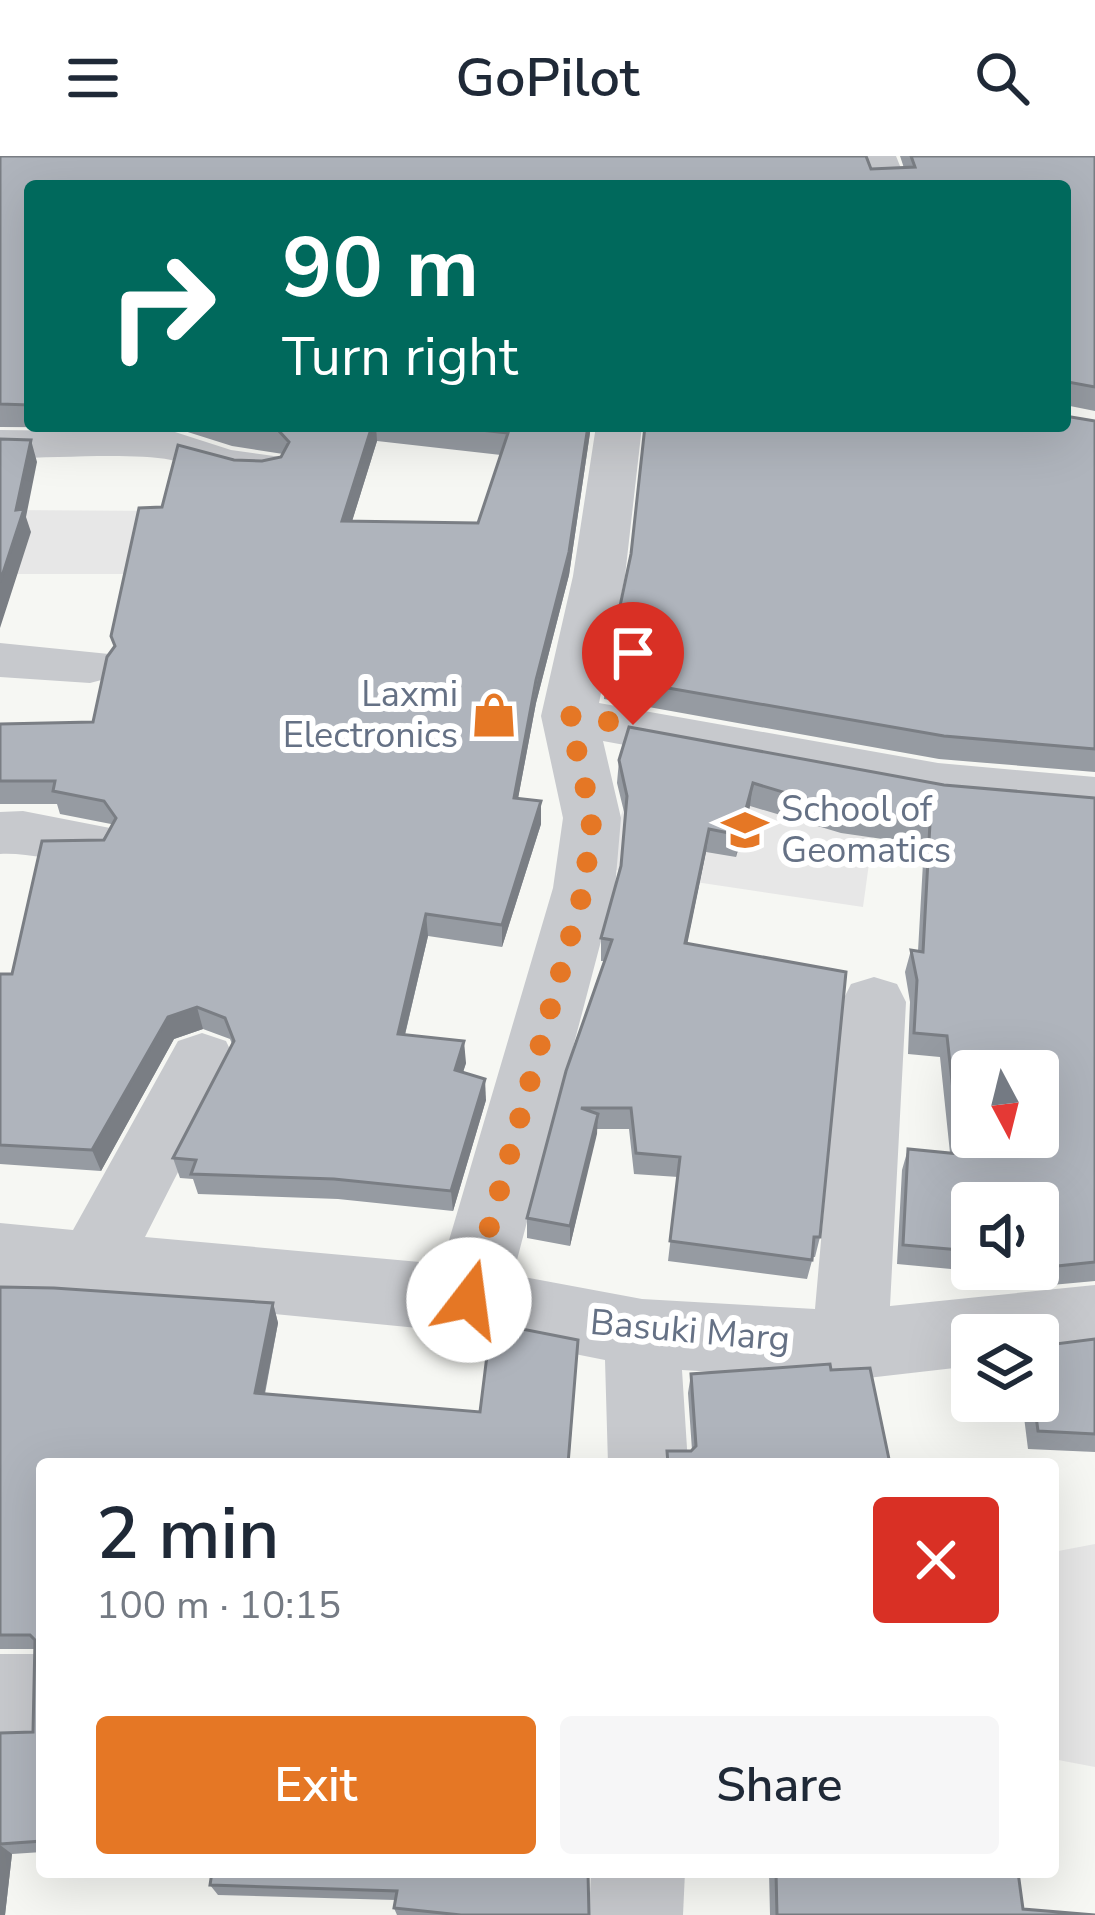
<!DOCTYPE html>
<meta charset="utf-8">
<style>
body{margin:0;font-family:"Nunito Sans",sans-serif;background:#f6f6f7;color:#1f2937;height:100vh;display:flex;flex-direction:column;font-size:45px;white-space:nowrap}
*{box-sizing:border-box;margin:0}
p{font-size:39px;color:#747a83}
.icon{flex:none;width:66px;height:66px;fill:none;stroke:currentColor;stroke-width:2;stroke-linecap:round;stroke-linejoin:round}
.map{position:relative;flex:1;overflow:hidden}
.sheet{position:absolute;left:36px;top:1302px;width:1023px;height:420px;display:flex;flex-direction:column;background:#fff;border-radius:12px;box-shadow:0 12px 48px #0002}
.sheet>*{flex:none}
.hud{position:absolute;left:24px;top:24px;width:1047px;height:252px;border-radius:12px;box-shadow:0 12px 48px #0002;background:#00695c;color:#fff;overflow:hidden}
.needle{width:78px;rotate:173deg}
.tools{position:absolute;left:951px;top:894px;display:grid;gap:24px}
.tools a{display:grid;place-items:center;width:108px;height:108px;border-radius:12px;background:#fff;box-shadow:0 12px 48px #0002;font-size:60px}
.pin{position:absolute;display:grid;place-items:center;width:102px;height:102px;color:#fff;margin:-123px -51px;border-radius:50% 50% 50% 0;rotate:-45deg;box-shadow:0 0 12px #0007}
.pin .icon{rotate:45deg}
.me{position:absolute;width:132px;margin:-66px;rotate:15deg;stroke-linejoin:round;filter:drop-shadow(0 0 9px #0008)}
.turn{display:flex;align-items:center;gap:42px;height:252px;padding:0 60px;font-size:54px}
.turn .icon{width:156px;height:156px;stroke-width:2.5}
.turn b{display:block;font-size:84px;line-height:102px}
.round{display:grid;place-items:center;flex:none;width:126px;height:126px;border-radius:12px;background:#f6f6f7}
.overview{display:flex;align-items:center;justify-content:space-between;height:204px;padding:0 60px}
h1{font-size:72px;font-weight:600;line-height:90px}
.primary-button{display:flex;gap:24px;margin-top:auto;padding:24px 60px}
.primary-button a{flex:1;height:138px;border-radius:12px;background:#e57725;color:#fff;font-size:48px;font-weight:600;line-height:138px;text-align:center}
.primary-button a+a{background:#f6f6f7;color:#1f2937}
header{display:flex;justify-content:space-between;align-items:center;height:156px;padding:0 60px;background:#fff;font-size:54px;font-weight:600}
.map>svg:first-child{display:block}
</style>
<header><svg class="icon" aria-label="menu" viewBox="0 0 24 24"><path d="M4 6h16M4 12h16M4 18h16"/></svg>GoPilot<svg class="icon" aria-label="search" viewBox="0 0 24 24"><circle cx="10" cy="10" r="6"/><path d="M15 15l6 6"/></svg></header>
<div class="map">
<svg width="1095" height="1759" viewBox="0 0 1095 1759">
<rect width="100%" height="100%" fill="#f6f7f3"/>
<g fill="#e7e7e7">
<path d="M0,354L341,356L168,418H0Z"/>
<path d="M638,613L879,635L863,751L602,712Z"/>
<path d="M1095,1388V1611L1053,1603V1396Z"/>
</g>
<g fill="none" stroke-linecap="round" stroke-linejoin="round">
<g fill="#c7c9cd" fill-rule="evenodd">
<path d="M858,0H896L908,30H870Z"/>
<path d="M596,270H642L625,420L599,547L938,607L1095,621V661L938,647L603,585L621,662L615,732L513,1119L642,1143L815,1153L842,846L851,828L874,821L897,828L906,846L890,1150L1095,1129V1197L1038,1203V1179H972V1210L850,1224L682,1214L688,1308H608L605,1204L469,1177L0,1131V1067L73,1074L178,885L202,877L226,885L235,904L145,1081L442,1108L553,732L563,662L541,560L573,420Z"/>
<path d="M0,274L175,276L231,294L281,301L288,311L281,321C239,331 210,312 171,304C128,296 47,303 0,302Z"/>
<path d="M0,487L109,498L117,510L109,522L90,527L0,521Z"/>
<path d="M23,655L110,672L119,687L110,702C74,713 37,696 0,698V656Z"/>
<rect x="0" y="1498" width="42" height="88"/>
<path d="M591,1716H685L683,1759H589Z"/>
</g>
</g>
<g fill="#969ba2" fill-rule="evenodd">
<path d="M0,0L871,13L904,12L900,0H1095V255L1065,249V30H30V270H591L569,419L536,547L518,642L541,645V668L502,791L428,780L405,879L466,907L463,916L486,944L453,1055L338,1043L198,1038L193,1023L180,1022L173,1002L232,888L230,883L203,873L174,883L101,1015L0,1008V818H12L112,669L111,668L60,658L57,648H0V568L93,566L114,490L162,351L234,304L262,305L281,301L283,298L232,290L175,272L0,271ZM377,285L501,299L478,367L352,365Z"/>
<path d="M1095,265V616L939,603L604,543L605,521L631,398L899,271Z"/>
<path d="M619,604L1095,642V1125L1007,1133L1005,1118L897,1108L902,1014L908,993L950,997L940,901L908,898L910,846L905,816L911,794L918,795L924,689L841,677L750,650L736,701L706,696L687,787L820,1081L815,1101H813L807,1123L668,1105L678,1021L634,1018L629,973H597L570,1090L527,1082V1062L604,805H601V782L621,710L625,660L617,627ZM972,1047H1038V1113H972Z"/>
<path d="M0,1131L273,1147L278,1167L265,1238L480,1256L577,1203L569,1308H42V1696L12,1698L5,1759H0V1577L33,1576L35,1493H0Z"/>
<path d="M1023,1165H1043V1184L1048,1189L1095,1183V1296L1028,1293L1022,1245H1038V1179H1016Z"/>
<path d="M831,1214L890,1308H665L667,1295L692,1294L688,1237L691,1218Z"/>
<path d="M588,1716L589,1759H397L394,1752L395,1744L218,1739L210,1729Z"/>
<path d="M769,1716H1018L1023,1753L1095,1759H770Z"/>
</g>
<g fill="#7a7e84">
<path d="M372,270H376L377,285L345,388L342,365Z"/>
<path d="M588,270H591L569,419L536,547L514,664V642Z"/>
<path d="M31,284L37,306L26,361L31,376L0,472V426Z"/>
<path d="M753,627L750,650L736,701L739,679Z"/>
<path d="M541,645V668L502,791V769Z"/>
<path d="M709,673L706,696L683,809L685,787Z"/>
<path d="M426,758L428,780L400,899L398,878Z"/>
<path d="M197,851L203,873L174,883L101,1015L92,994L168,861Z"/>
<path d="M464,885L466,907L457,935L455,914Z"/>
<path d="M485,923L486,944L453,1055L451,1035Z"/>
<path d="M598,958L597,978L570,1090V1070Z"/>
<path d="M273,1147L278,1167L261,1255L255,1237Z"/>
<path d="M0,1689L12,1698L5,1759H0Z"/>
</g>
<g fill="#afb4bc" stroke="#7a7e84" stroke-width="3" fill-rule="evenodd">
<path d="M0,0H866L871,13L915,11L911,0H1095V231L1068,226L1067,243H1065V30H30V249L0,248Z"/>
<path d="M1065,260L1095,265V593L944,580L605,521L631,398L645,270H1065Z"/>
<path d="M249,270H372L342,365L478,367L508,277L444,270H588L569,396L536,524L514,642L541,645L502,769L426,758L398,878L464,885L455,914L485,923L451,1035L334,1023L191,1018L196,1004L173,1002L234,885L225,862L197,851L168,861L92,994L0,989V818H12L42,685L104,684L116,662L104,645L53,635L55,625H0V568L93,566L107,501L115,490L111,480L139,352L162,351L178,289L234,304L262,305L281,301L289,286L278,274Z"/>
<path d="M0,283L31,284L16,354L24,353L0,426Z"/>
<path d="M629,571L944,629L1095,642V1106L1038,1112V1047H972V1095L903,1089L908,993L960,998L947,880L914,877L917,824L911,794L923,796L930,667L846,655L753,627L739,679L709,673L685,787L846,816L820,1081H814L812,1104L670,1085L680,1001L636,997L631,952H581L598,958L570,1070L527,1062L566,915L612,784L601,782L621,710L627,640L619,604ZM972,915H1038V981H972Z"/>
<path d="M0,1131L54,1132L273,1147L255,1237L480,1256L491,1167L578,1184L568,1308H42V1685L0,1688V1577L33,1576L35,1484L30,1479H0Z"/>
<path d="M1023,1165H1043V1184L1048,1189L1095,1183V1278L1038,1275L1034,1245H1038V1179H1025Z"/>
<path d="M830,1208L831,1214L870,1212L890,1308H668L667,1295H691L696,1290L691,1218Z"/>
<path d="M212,1716H588L589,1759H461L394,1752L397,1735L210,1729Z"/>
<path d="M776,1716H1018L1023,1753L1095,1759H777Z"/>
</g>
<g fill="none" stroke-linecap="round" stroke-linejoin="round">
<path stroke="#e57725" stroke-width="21" stroke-dasharray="0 37.8" d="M469,1144L584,732L592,662L569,560L633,569"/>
</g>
<defs>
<g id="shop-bare" transform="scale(3.6)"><path d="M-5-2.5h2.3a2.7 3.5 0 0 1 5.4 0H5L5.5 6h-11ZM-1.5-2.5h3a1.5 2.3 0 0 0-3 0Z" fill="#e57725" stroke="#fff" stroke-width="2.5" paint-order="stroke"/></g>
<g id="university-bare" transform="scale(3.6)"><path d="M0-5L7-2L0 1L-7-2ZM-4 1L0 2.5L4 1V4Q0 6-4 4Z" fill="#e57725" stroke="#fff" stroke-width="2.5" paint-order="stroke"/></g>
</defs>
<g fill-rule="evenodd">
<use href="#shop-bare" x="494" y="559"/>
<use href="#university-bare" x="745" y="674"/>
</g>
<g text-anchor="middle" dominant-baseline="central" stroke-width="12" stroke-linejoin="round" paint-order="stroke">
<g font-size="36" fill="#657185" stroke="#fff" text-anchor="end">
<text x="458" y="538">Laxmi<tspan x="458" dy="41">Electronics</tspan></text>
<text x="781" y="653" text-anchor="start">School of<tspan x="781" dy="41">Geomatics</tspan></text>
</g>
<g font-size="36" fill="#657185" stroke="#fff">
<text transform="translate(690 1175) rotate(5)">Basuki Marg</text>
</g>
</g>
</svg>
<div class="tools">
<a><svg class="needle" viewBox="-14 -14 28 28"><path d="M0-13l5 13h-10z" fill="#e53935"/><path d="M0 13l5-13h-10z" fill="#747a83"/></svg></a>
<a><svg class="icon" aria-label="sound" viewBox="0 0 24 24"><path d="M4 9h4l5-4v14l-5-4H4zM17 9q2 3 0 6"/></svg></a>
<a><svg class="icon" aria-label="layers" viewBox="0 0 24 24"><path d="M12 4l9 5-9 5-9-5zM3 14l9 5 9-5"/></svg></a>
</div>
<div class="pin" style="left:633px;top:569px;background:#d93025"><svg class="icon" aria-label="arrive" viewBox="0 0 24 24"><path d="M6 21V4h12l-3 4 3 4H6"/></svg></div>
<svg class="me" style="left:469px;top:1144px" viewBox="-20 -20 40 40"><circle r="19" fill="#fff"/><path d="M0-13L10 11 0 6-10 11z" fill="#e57725"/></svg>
<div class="hud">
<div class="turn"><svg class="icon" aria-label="right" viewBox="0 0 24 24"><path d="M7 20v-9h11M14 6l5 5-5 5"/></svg><div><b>90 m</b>Turn right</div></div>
</div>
<section class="sheet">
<div class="overview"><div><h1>2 min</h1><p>100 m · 10:15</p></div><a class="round" style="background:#d93025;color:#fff"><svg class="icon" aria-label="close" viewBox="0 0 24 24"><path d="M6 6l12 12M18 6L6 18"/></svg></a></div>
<div class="primary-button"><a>Exit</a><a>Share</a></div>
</section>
</div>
